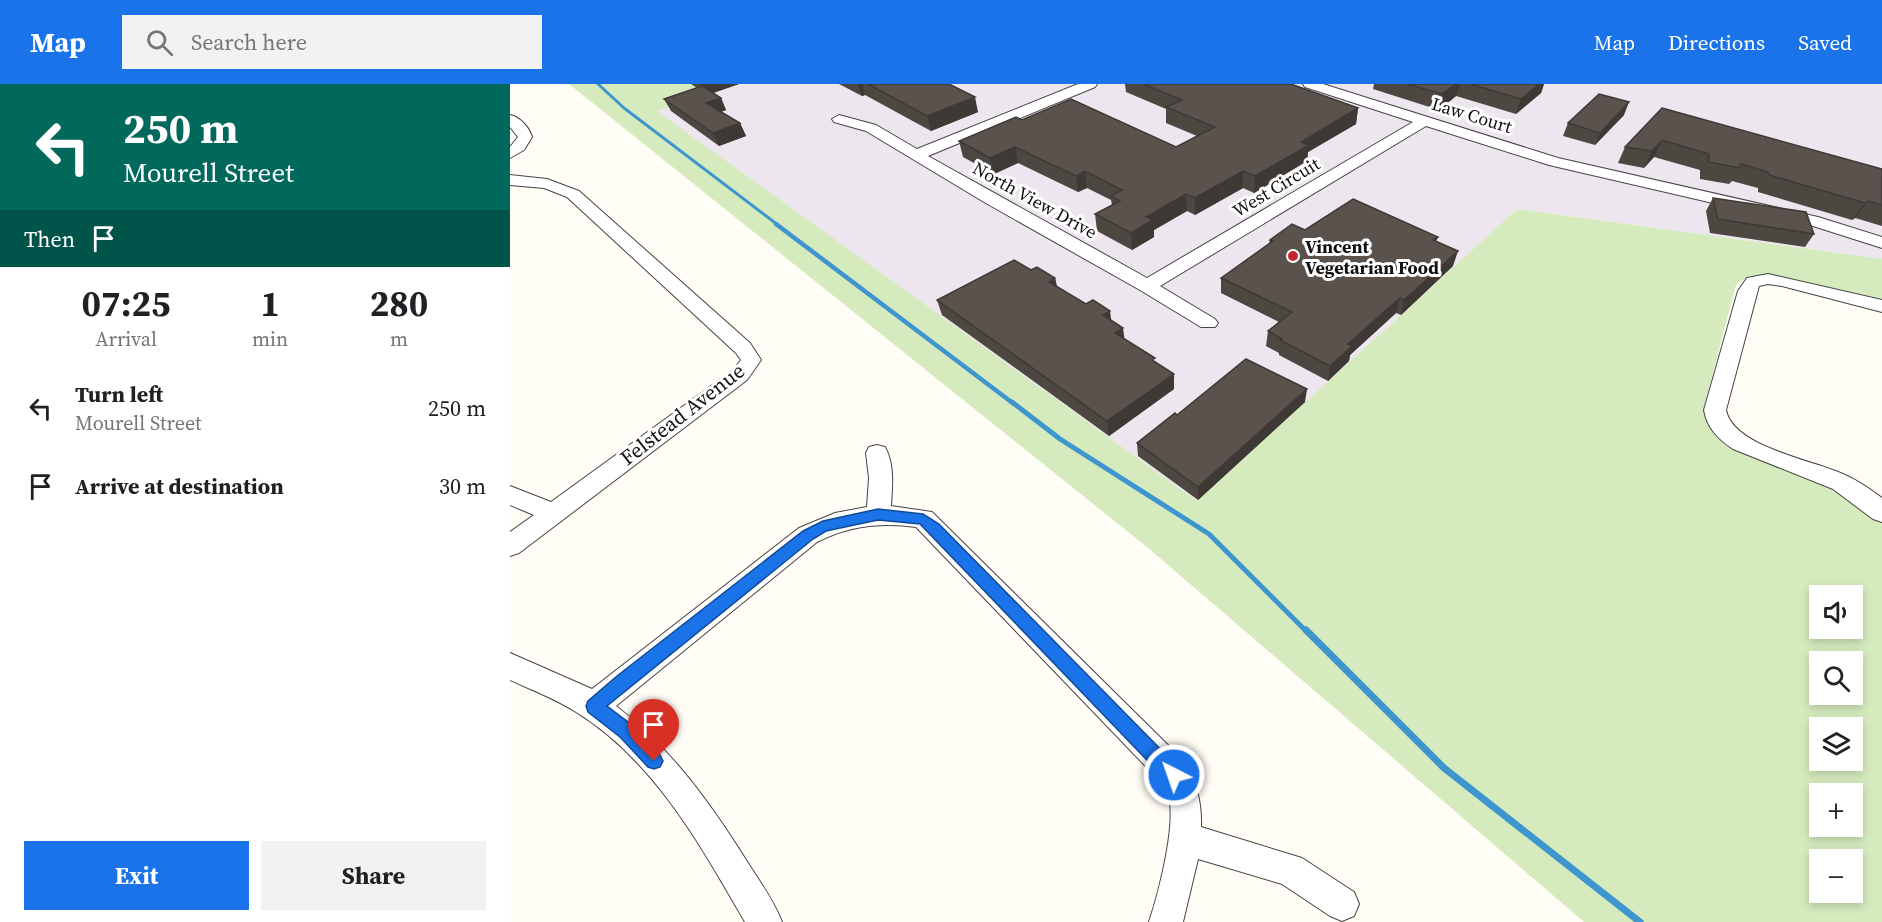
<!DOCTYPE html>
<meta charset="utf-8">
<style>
body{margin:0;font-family:"Source Serif 4",serif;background:#f2f2f2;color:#202124;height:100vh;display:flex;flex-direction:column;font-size:22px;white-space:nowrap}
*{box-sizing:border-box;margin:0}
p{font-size:20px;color:#757577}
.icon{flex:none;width:33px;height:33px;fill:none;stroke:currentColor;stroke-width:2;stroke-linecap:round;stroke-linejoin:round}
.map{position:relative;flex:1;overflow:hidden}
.side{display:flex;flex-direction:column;background:#fff;width:510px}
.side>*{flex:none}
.top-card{background:#00695c;color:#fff;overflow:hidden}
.controls{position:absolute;left:1299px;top:501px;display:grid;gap:12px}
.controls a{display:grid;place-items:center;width:54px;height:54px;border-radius:0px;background:#fff;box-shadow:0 3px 9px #0003;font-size:30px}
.pin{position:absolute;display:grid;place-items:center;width:51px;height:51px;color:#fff;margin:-62px -26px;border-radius:50% 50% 50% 0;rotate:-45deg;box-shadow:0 0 6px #0007}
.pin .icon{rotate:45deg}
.me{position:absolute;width:66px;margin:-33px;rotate:319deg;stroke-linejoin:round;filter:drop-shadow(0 0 4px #0008)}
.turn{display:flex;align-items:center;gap:21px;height:126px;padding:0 24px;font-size:27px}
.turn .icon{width:78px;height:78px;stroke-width:2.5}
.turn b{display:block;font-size:42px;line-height:51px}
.then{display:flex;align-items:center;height:57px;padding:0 24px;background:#0003;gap:12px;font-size:22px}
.eta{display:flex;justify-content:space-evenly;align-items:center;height:102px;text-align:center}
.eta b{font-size:36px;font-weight:700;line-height:42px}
.action{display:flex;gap:12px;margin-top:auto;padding:12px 24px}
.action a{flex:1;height:69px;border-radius:0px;background:#1a73e8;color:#fff;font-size:24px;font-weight:700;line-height:69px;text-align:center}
.action a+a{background:#f2f2f2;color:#202124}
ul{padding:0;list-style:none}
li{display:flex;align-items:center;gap:18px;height:78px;padding:0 24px}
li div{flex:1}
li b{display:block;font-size:22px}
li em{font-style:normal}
header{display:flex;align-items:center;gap:36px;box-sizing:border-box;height:84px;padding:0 30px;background:#1a73e8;color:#fff}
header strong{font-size:28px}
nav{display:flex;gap:33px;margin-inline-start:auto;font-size:21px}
.search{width:420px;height:54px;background:#f2f2f2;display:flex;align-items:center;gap:15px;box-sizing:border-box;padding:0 21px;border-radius:0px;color:#757577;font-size:22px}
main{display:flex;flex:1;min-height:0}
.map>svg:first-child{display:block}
</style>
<header>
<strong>Map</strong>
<div class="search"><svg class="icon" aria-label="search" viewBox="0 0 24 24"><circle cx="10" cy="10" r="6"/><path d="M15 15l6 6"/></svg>Search here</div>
<nav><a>Map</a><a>Directions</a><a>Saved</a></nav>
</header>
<main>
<section class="side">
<div class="top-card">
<div class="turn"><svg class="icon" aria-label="left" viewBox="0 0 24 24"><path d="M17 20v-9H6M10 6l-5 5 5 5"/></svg><div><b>250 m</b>Mourell Street</div></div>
<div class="then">Then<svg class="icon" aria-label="arrive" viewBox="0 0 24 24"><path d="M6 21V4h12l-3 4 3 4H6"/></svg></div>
</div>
<div class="eta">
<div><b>07:25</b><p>Arrival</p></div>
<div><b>1</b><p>min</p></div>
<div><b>280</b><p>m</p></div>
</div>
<ul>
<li><svg class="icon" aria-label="left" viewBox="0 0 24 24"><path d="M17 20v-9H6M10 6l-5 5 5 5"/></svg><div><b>Turn left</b><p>Mourell Street</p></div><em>250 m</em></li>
<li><svg class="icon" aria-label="arrive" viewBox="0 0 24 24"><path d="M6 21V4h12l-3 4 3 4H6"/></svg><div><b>Arrive at destination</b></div><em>30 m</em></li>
</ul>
<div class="action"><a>Exit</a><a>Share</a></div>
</section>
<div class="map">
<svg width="1372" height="838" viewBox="0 0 1372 838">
<rect width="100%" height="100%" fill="#fffdf5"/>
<path fill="#eee6ef" d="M184,0H1372V175L1007,125L687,417L146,27L197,9Z"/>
<path fill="#d5ebbd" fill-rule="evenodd" d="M59,0H184L197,9L147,27L687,417L1007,125L1372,175V217L1260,191C1246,191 1237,192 1226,201L1194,323C1195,371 1277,382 1313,397C1333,405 1353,421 1372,433V838H1074L637,463ZM1310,512H1342V544H1310ZM1310,578H1342V610H1310ZM1310,644H1342V676H1310ZM1310,710H1342V742H1310ZM1310,776H1342V808H1310Z"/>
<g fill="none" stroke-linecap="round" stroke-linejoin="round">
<path stroke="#3f96cf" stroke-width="3" d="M88,0L114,24L268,141"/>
<path stroke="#3f96cf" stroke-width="4.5" d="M266,140L504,320"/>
<path stroke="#3f96cf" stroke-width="5" d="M502,318L550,355L699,450L797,548"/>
<path stroke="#3f96cf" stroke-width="7" d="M796,546L934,684L1130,838"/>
<g stroke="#444" stroke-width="2">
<g id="minor">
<path d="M568,0H587L585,3L418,72L637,194L903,38L795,3L793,0H813L1048,74L1308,133L1372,153V164L1303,142L1039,81L916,42L650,202L705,235L708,239L705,243H691L630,206L474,118L356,47L324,38L322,35L329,31L366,41L407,65Z"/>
<path d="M0,31C10,33 19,43 22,53L14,66L0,74V63L8,53L0,43Z"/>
<path d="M0,91L37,95L69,107L240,259L251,276L237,296L9,469L0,472V448L24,431L0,421V402L41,418L223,286L231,276L226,269L57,113L34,104L0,101Z"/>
<path d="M1258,190L1372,216V228L1272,202L1258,200L1249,202L1216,326C1223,363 1303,376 1333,390C1347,396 1360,405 1372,414V438L1363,435L1323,405L1223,365C1208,355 1197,344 1194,326L1228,207L1237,194Z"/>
<path d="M367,361L375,363C385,381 382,403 381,422L422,428L667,670C685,693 692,714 691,743L792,774L844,808L849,820L844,832L832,837L820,832L772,800L688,775L673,838H639C648,811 669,734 657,707C654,702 649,697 645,692L406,443C371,438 338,442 307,458L106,622C161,664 201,720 238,779C250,798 264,817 272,838H235C191,762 144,676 66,628C46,615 22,606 0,596V569L82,605L289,444L325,429L357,423L359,394L356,369L359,363Z"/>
</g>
</g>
<use href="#minor" fill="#fff" fill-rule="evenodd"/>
</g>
<g fill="#4d4742">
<path d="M181,0H229L203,9L211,14L216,26L211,28L230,39L236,52L209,62L161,27L154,15L187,4Z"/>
<path d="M329,0H439L468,28L421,47L355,11L352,12Z"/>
<path d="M615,0H781L848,24L846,40L798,68L797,77L744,109L733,104L685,131L677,127L644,146V153L622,166L587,147L585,130L602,121L601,116L577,104L568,108L508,79L484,90L453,73L449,57L512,36L666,63L687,52L656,39V25L616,8Z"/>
<path d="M864,0H1034L1031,9L1006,30L946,12L929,26L863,5Z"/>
<path d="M1152,24L1372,85V142L1345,134L1342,136L1248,108V104L1222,97L1219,100L1190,95V86L1144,73L1134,84L1108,79L1115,63Z"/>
<path d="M1114,31L1085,61L1053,52L1058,39Z"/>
<path d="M1203,114L1304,150L1295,163L1200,149L1196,127Z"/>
<path d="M795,146L928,153L926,158L943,182L891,231L886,229L840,271L839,277L818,297L769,271V269L756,262L758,247L769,238L711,209V194L759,160L760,156Z"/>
<path d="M521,186L545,194L547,202L601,236L614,255L645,278L664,305L599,352L432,231L427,216Z"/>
<path d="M795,318L688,416L628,372L627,359L667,331Z"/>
</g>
<g fill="#3f3936">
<path d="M192,0H229L197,11Z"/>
<path d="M348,0H352L355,11L352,12Z"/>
<path d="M946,0H950L946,12L929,26L932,10Z"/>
<path d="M1029,0H1034L1031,9L1006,30L1011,15Z"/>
<path d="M465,13L468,28L421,47L417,32Z"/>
<path d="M211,14L216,26L202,31L196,19Z"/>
<path d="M1119,18L1114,31L1085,61L1090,49Z"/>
<path d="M848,24L846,40L798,68L797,77L744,109L745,92L791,58Z"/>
<path d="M230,39L236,52L209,62L203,49Z"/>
<path d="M1152,56L1144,73L1134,84L1142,67Z"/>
<path d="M505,63L508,79L484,90L480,74Z"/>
<path d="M575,87L577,104L568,108L566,92Z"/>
<path d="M733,87V104L685,131V114Z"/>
<path d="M676,110L677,127L644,146V153L622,166L621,149L636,133Z"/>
<path d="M1358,117L1345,134L1342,136L1355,119Z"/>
<path d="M948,167L943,182L891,231L894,216Z"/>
<path d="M545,194L548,209L539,198Z"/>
<path d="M890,214L886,229L840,271L839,277L818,297L820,282L838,260Z"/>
<path d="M600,227L602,242L593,231Z"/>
<path d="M613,244L615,259L605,249Z"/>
<path d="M664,290V305L599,352L597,337Z"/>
<path d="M797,305L795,318L688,416V403Z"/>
</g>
<g fill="#5a524d" stroke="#3f3936" stroke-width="1.5">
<path d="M358,0H439L465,13L417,32Z"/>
<path d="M633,0H781L848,24L791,58L799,61L745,92L733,87L685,114L676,110L636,133L643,136L621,149L585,130L610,117L601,112L612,106L575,87L566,92L505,63L480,74L449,57L506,33L512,36L561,15L666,63L705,43L656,23L672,16Z"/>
<path d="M898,0H946L932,10Z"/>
<path d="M960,0H1029L1011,15Z"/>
<path d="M192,2L211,14L196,19L230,39L203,49L154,15Z"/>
<path d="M1089,10L1119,18L1090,49L1058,39Z"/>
<path d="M1152,24L1372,85V121L1358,117L1355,119L1259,91L1258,88L1231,80L1229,84L1199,78V70L1152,56L1142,67L1115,63Z"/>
<path d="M1203,114L1296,128L1304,150L1208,135Z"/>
<path d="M843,115L928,153L923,156L948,167L894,216L890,214L838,260L842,262L820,282L770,256L772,255L758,247L782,228L711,194L763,157L760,156L782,140L795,146Z"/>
<path d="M504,176L521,186L527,183L545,194L539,198L576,220L583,216L600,227L593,231L613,244L605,249L645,274L642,276L664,290L597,337L427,216Z"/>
<path d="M736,275L797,305L688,403L627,359L665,329L667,331Z"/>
</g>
<path fill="#1a73e8" stroke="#114b97" stroke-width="1.5" d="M368,425L413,430L429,440L670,685L673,691L670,698L664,700L658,698L410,440L368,436L316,447L303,455L97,622L122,641L150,671L153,677L150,683L144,685L138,683L110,653L78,628L76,622L78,617L107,592L293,447L313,437Z"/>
<circle fill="#c4262e" stroke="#fff" stroke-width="2" cx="783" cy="172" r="6"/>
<g text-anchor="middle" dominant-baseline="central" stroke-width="6" stroke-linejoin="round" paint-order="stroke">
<g font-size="18" fill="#111" stroke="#fff">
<text transform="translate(962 31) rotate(17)">Law Court</text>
<text transform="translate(766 103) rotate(-31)">West Circuit</text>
<text transform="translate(525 116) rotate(29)">North View Drive</text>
</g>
<g font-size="18" font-weight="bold" fill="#111" stroke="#fff" text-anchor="start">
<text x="795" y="162">Vincent<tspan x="795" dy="21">Vegetarian Food</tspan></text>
</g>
<g font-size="21" fill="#111" stroke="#fff">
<text transform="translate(172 330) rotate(-38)">Felstead Avenue</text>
</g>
</g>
</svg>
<div class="controls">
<a><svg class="icon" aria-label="sound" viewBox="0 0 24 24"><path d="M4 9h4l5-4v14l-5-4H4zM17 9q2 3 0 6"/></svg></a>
<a><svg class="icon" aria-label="search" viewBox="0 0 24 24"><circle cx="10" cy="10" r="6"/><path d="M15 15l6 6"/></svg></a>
<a><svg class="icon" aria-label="layers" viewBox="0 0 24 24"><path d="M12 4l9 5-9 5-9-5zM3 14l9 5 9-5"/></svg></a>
<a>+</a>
<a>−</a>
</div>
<div class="pin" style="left:144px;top:677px;background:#d93025"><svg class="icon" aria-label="arrive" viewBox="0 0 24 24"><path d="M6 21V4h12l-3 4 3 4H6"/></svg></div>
<svg class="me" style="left:664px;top:691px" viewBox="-20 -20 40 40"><circle r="17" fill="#1a73e8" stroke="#fff" stroke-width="3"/><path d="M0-11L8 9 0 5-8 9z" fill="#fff"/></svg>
</div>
</main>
